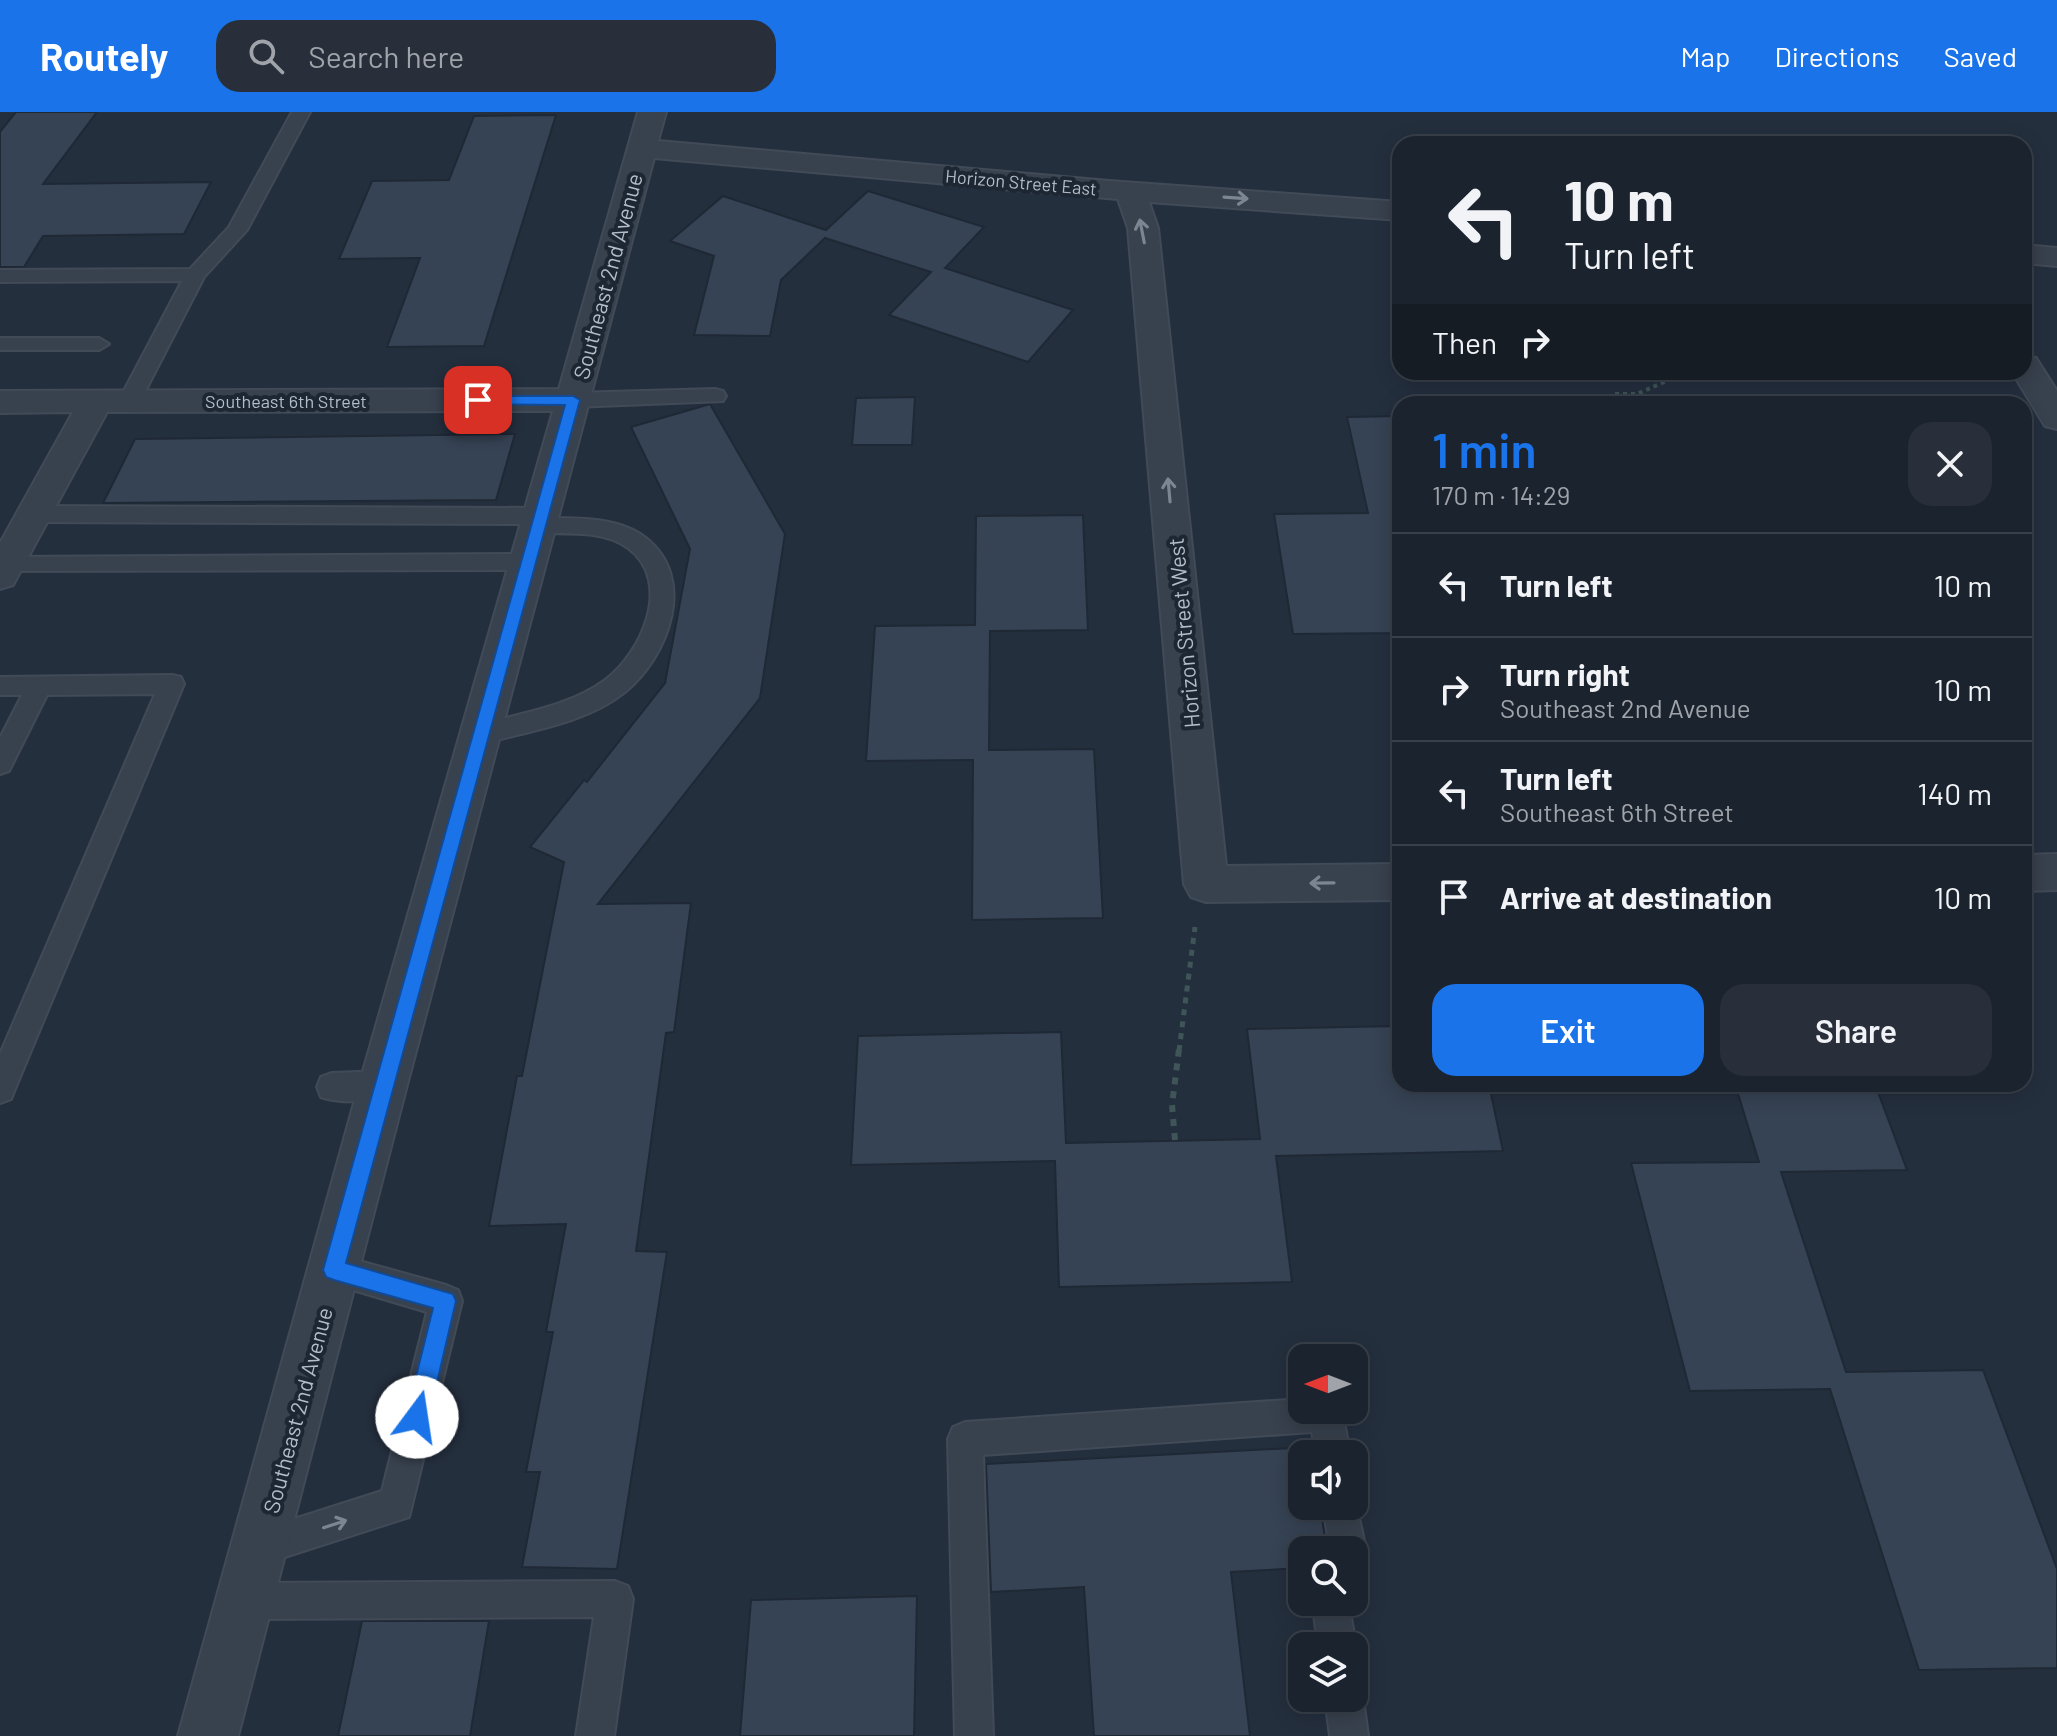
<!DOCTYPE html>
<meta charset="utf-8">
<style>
body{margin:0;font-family:Barlow,sans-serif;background:#282f3a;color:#f1f3f6;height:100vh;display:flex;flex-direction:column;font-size:30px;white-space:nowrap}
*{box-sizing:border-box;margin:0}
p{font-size:26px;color:#a0a4aa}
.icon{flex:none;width:44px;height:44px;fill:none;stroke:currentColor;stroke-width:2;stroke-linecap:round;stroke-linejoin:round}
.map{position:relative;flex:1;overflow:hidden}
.side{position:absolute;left:1392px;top:284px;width:640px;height:696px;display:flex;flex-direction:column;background:#1b232e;border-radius:24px;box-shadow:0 4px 20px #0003,0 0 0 2px #39404a}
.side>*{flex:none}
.guide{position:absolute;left:1392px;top:24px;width:640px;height:244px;border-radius:24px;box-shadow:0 4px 20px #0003,0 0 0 2px #39404a;background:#1b232e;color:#f1f3f6;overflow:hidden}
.needle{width:52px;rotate:270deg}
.buttons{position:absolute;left:1288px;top:1232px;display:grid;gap:16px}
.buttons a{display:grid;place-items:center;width:80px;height:80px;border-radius:16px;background:#1b232e;box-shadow:0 4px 20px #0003,0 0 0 2px #39404a;font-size:40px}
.pin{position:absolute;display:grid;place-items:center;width:68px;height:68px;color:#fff;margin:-34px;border-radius:16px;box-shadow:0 4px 12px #0006}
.me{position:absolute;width:88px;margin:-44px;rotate:14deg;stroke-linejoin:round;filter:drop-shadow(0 0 6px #0008)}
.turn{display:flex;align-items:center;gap:28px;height:168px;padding:0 40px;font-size:36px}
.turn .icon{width:104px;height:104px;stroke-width:2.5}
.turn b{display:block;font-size:56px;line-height:68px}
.then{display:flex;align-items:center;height:76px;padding:0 40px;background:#0003;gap:16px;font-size:30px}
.round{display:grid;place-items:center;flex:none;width:84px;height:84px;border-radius:24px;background:#282f3a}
.summary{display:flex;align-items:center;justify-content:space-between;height:136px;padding:0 40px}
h1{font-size:48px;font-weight:600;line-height:60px;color:#1a73e8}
.cta{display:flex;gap:16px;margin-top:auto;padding:16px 40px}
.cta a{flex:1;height:92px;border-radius:24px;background:#1a73e8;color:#fff;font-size:32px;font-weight:600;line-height:92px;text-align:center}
.cta a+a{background:#282f3a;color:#f1f3f6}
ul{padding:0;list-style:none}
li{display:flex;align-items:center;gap:24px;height:104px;padding:0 40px;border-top:2px solid #39404a}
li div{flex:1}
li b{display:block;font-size:30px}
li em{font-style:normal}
header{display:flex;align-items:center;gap:48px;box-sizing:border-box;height:112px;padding:0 40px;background:#1a73e8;color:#fff}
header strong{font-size:38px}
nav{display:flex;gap:44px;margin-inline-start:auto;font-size:28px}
.search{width:560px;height:72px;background:#282f3a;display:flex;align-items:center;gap:20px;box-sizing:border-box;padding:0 28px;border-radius:24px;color:#a0a4aa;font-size:30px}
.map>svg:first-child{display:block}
</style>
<header>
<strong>Routely</strong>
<div class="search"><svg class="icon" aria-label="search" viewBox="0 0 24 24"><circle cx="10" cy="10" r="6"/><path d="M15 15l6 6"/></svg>Search here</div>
<nav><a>Map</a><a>Directions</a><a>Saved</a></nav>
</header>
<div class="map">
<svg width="2057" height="1624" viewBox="0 0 2057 1624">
<rect width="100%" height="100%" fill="#242f3e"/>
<g fill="#364354" stroke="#1f2835" stroke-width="2">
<path d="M16,0H97L43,72L211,70L184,122L43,124L24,155H0V20Z"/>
<path d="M556,3L484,234L387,235L420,146L339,147L372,69L449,68L474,4Z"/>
<path d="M868,79L984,115L945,156L1073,198L1028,250L889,203L931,160L825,126L781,168L770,224L694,223L714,144L670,129L723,84L826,118Z"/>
<path d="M915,285L912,333H852L856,286Z"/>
<path d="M710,292L785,422L760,586L598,792L691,791L674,920L666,921L636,1139L667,1140L617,1457L522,1455L540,1360H526L553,1220H546L566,1112L489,1114L517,964H522L564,750L530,735L584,668L587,670L665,571L690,437L631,315Z"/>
<path d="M1400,304V457L1394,458L1400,486V521L1293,522L1274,402L1368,401L1347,305Z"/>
<path d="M515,322L496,388L103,391L135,327Z"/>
<path d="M1083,403L1088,518L990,519L989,638L1094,637L1103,806L972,808L973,648L866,649L875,514L975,513L976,404Z"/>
<path d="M1400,914V972H1489L1503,1039L1276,1044L1292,1170L1059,1175L1055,1049L851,1053L858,924L1061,920L1066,1031L1260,1027L1247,917Z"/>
<path d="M1735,972H1875L1907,1058L1781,1060L1846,1260L1983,1258L2057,1457V1556L1919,1558L1830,1277L1690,1279L1631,1051L1759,1050Z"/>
<path d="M1312,1335L1313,1342H1302V1394H1320L1327,1438H1302V1456L1231,1460L1250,1624H1094L1084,1475L991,1480L986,1352Z"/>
<path d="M917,1484L914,1624H740L751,1488Z"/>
<path d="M362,1509H489L470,1624H338Z"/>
</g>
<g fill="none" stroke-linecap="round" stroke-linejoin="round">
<g stroke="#414a57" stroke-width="4">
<g id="lane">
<path d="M292,0H310L247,118L204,165L137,295H121L118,290L182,169L0,170V158L190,157L229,115Z"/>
<path d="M0,226H99L109,232L99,238H0Z"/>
<path d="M715,277L723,279L726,284L723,289L573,295L562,288L573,281Z"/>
<path d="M33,394L541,396L549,398L551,406C582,406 620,406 646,426C698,467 668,545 625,580C587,611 528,619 482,632L473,629L469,622L473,615C517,601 567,596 605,568C641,542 674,470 628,436C603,418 568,422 539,421L531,419L528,412L33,410L25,407L22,402L25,397Z"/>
<path d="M530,442L538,444L542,450L538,456L530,458L0,459V447L6,445Z"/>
<path d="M172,563L181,565L184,572L15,977L11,987L0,991V942L155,582L47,583L9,659L0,662V626L22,583H0V565Z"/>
<path d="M383,959L394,963L398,973L394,983C374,990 341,992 321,985L317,975L321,965L332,961Z"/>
<path d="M334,1142L446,1173L458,1178L462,1189L409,1405L260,1453L247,1448L242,1435L247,1422L382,1379L427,1200L323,1169L318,1158L323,1147Z"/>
<path d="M1302,1287V1298H1342L1350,1342H1316L1312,1320L983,1343L993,1624H955L948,1327L953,1315L965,1310Z"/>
<path d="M1354,1383L1366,1438L1361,1451L1354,1454V1438H1330L1323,1394H1354Z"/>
<path d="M615,1469L628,1474L633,1487L614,1624H576L594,1505L246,1507L233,1502L228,1489L233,1476L246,1471Z"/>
<path d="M1354,1482L1357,1490L1351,1505L1356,1534L1354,1538V1534H1318L1314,1502L1319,1490H1354Z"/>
<path d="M1354,1571L1363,1586L1368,1624H1330L1325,1586H1354Z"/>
</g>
</g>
<g stroke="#414a57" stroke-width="4">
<g id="street">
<path d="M638,0H666L658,29L1109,69L1400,90V108L1149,90L1158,116L1226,754L1400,752V788L1206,790L1191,785L1184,772L1128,116L1118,87L654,46L407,973L238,1624H178L359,973L553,299L107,300L13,473L0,477V431L73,300L0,301V279L559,277Z"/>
<path d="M2024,133L2057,136V154L2024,151Z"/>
<path d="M2024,243L2036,246L2057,279V317L2045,314L2012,260H2024Z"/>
<path d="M2057,742V778L2024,779V743Z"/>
</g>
</g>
<path stroke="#3f5557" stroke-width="4" stroke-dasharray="4 4" stroke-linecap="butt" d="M1615,282H1637L1687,260"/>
<path stroke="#3f5557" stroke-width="5" stroke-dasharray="6 6" stroke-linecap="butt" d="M1179,939L1195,815"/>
<path stroke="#3f5557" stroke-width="6" stroke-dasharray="7 7" stroke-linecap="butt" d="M1175,1028L1172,993L1179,937"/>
<use href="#lane" fill="#38414e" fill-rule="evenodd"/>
<use href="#street" fill="#38414e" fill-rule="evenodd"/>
</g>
<defs><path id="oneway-shaft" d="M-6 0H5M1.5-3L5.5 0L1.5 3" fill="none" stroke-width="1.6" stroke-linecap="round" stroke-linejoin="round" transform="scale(2)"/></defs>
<g stroke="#7c8592">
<use href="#oneway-shaft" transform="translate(1236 86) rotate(4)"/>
<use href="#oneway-shaft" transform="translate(1142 119) rotate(-101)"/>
<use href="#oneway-shaft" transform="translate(1169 378) rotate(-95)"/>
<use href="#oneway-shaft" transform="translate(1322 771) rotate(179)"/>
<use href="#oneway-shaft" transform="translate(335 1412) rotate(-18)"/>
</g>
<path fill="#1a73e8" stroke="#114b97" stroke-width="2" d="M478,284H573L580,288L346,1151L453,1182L456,1189L429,1305L425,1313L417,1316L410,1313L406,1305L433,1196L334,1168L326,1165L323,1158L565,293L473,292V285Z"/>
<g text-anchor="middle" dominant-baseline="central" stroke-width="8" stroke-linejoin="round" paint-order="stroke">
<g font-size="18" fill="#b4bcc9" stroke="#1d2633">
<text transform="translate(1021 70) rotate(5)">Horizon Street East</text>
<text x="286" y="289">Southeast 6th Street</text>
</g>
<g font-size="22" fill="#b4bcc9" stroke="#1d2633">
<text transform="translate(607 164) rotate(-75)">Southeast 2nd Avenue</text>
<text transform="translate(1183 521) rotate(-95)">Horizon Street West</text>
<text transform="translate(297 1298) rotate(-75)">Southeast 2nd Avenue</text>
</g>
</g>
</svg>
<div class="buttons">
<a><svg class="needle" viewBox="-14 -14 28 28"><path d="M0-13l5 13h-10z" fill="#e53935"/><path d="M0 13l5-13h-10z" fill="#a0a4aa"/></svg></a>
<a><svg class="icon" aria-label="sound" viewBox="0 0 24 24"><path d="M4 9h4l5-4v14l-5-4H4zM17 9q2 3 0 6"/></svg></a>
<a><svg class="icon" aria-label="search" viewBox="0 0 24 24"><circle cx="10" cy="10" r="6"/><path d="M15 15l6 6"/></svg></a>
<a><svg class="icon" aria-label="layers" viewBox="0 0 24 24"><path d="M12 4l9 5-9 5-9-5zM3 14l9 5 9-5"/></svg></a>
</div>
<div class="pin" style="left:478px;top:288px;background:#d93025"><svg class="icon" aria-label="arrive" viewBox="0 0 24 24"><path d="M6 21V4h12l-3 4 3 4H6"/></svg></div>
<svg class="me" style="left:417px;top:1305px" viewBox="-20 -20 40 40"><circle r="19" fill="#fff"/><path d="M0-13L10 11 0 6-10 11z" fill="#1a73e8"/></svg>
<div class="guide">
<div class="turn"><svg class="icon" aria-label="left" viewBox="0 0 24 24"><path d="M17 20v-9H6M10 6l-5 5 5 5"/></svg><div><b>10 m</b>Turn left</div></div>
<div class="then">Then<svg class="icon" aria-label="right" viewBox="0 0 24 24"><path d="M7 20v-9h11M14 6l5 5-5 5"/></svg></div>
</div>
<section class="side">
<div class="summary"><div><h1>1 min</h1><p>170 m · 14:29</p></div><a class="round"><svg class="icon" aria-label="close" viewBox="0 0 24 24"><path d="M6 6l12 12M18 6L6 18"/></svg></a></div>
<ul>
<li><svg class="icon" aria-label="left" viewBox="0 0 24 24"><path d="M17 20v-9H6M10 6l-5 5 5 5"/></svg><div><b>Turn left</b></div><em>10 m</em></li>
<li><svg class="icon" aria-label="right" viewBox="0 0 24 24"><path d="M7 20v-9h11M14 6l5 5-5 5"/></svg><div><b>Turn right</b><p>Southeast 2nd Avenue</p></div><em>10 m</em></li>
<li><svg class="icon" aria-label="left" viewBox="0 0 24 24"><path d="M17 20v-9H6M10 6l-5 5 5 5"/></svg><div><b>Turn left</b><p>Southeast 6th Street</p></div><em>140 m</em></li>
<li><svg class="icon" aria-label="arrive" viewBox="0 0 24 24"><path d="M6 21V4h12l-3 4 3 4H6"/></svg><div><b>Arrive at destination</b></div><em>10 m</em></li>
</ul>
<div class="cta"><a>Exit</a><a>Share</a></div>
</section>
</div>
